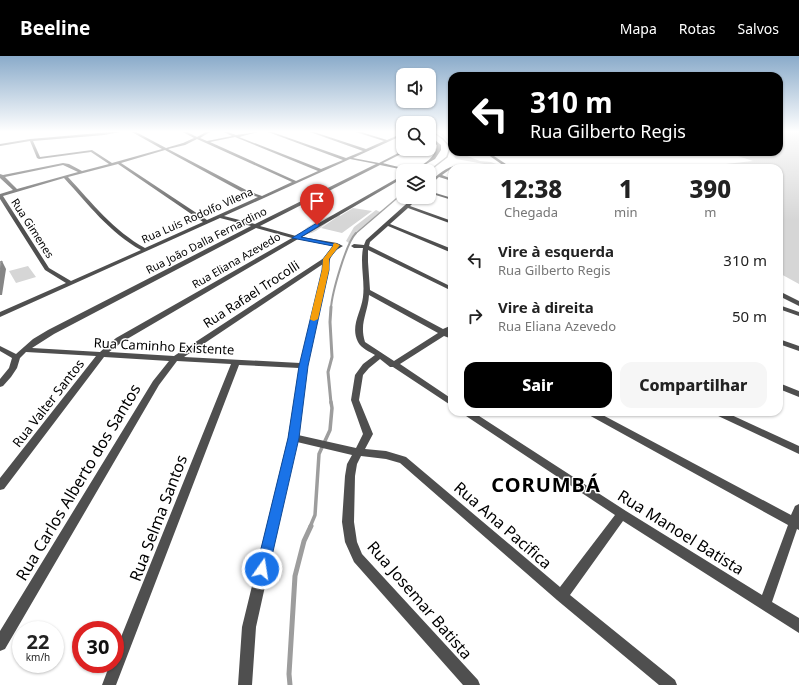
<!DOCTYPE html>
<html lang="pt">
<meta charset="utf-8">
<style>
body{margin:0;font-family:"Noto Sans",sans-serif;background:#f6f6f6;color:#222;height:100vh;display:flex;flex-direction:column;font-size:15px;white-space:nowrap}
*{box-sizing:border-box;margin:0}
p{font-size:13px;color:#767676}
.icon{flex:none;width:22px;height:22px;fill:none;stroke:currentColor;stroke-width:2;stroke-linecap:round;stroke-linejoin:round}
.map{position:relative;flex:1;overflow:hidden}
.sheet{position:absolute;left:448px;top:108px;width:335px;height:252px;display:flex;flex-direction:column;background:#fff;border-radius:12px;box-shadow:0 1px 3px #0004}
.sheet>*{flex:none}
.top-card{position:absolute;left:448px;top:16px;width:335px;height:84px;border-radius:12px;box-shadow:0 1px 3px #0004;background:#000;color:#fff;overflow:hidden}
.controls{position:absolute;left:396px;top:12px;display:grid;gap:8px}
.controls a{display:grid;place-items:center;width:40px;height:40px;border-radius:8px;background:#fff;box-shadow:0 1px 3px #0004;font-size:20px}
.speed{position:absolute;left:12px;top:565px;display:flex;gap:8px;font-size:20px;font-weight:700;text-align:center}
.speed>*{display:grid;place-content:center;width:52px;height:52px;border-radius:50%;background:#fff;box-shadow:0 1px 3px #0004;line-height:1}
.speed small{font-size:10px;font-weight:400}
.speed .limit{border:6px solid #d22;background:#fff;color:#111}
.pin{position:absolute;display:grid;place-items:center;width:34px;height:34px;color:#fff;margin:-41px -17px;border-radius:50% 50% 50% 0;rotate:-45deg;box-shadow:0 0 4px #0007}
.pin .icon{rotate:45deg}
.me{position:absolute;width:44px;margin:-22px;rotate:13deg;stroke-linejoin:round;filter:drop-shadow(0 0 3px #0008)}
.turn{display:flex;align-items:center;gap:14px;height:84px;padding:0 16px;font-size:18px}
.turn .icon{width:52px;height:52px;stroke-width:2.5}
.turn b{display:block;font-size:28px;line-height:34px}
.eta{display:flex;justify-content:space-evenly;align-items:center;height:68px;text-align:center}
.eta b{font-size:24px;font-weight:800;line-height:28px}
.action{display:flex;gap:8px;margin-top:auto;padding:8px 16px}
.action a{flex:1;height:46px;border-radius:12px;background:#000;color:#fff;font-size:16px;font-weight:800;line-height:46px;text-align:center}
.action a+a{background:#f6f6f6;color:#222}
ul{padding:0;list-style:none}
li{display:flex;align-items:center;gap:12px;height:56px;padding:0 16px}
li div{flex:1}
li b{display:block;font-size:15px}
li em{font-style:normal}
header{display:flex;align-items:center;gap:24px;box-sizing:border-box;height:56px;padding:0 20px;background:#000;color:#fff}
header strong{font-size:19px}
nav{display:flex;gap:22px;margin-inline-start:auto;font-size:14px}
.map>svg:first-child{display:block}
</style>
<header>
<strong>Beeline</strong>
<nav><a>Mapa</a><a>Rotas</a><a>Salvos</a></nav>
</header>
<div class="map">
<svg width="799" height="629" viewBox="0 0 799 629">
<rect width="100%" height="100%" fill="#fff"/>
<g fill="#d6d6d6">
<path d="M436,76L443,78L452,87V96H457L480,105L491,106L507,112L456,103C447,92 453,85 436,76Z"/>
<path d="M779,76H799V228L779,217V112H689L753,105L726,96H779Z"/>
<path d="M353,152L372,155L342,177L321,172L337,161C325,165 315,182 301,177C306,170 330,158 340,158V160Z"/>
<path d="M376,154L380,156L355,177L349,187L346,185L354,171Z"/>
<path d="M28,210L36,221L16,227L9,215Z"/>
</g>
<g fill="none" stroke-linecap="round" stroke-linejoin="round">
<g stroke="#9d9d9d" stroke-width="1.5">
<path d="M429,115L447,101L450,91L443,83L433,76"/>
<path d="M355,178L403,137"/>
</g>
<path stroke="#9d9d9d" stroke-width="2" d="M331,252C332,237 346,187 356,177"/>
<path stroke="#9d9d9d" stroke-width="3" d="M331,347L328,316L332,301L330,266L331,251"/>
<path stroke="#9d9d9d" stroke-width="3.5" d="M310,471L315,459L319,398L330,374L332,352L331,346"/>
<path stroke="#9d9d9d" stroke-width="5" d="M290,629L289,618L295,520L304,485L311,470"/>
<g fill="#4f4f4f" fill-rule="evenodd">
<path d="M111,76H120L104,79L33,85L40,101L92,94L112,107L162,93L132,76H136L166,92L183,87L194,82L183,76H187L197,81L206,76H210L200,82L207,85L232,80L224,76H228L236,79L258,76L239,81L321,113L343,104L268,76H272L346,102L363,95L310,76H314L366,93L384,85L356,76H361L387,84L403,77V79L353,102L379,107L406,93H411L383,107C389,109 407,113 412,113C422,111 437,100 437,89L429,83V80H430L441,89V94L435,103L414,115H409L380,109L260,170L296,180L403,119V122L302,181L337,187L343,190C332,196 329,200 329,214L307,310L298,379L356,392L363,378L351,344L355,319L363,308L375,299C370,296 361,292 358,286C350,270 361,257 363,241C365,225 360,209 363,192H354L351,190L354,188L364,189L366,184L414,141H419L410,150L452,165V168L408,152L390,168L452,193V197L388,170L370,186L369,190L452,231V235L368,194V206L370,234L443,273L452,269V274L449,276L452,278V283L444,280L400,308L452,343V350L393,311H390L380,303L369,312L363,319L359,344L373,378L365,393L386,395L406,401L560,531L615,459L463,358L462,356H473L626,455L762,539L788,469L587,358L586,356H597L791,459L795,450L799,448V474L797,473L772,546L799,562V577L623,465L570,539L675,624L677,629H659L557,544L400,407L386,403L361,400L357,408L355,420L354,466L357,486L362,498L478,624L480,629H463L354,506L345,486L342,466L345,420L347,408L352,399L297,386L256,571L252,629H238L242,571L288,382L299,312L239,309L116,629H102L110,608H115V596L231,308L177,305L159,329L5,593L0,595V575L153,325L169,305L104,301L4,433L0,434V422L96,300L26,296L20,302L17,312L11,321L3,330L0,331V323L9,312L12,302L0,295V290L16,298L33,283L48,274L251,170L220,162L0,261V256L66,227L45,214L0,143V138L13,134L0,122V118L3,119L63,107L69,108L82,115L109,108L91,96L39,103L37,102L30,85L0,90V88L30,83ZM235,81L318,115L296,125L210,86ZM197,83L292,126L262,140L248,135L168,93L185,89ZM165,94L244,137L258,141L207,164L121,107ZM350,103L376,108L255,168L224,160ZM118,108L203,166L145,192C114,175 92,147 68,121ZM63,109L78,116L17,133L5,121ZM64,122C88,148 110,177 141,194L71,225L49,212L3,140ZM256,172L292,182L116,282L100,296L32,292L54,278ZM298,183L333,190L324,202L174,300L109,296L122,286ZM323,208V214L300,307L184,301ZM369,239L438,277L394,305L365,286C359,267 368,257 369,239Z"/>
<path d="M484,96H488L512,112H507Z"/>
<path d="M458,109L474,112H452L442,119L452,123V125L439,121L429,130V127C438,118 446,111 458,109Z"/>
<path d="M429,135L452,142V144L429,137Z"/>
<path d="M779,235L799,245V250L779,240Z"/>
<path d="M779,249L799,256V260L779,253Z"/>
<path d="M779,283L799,290V295L779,288Z"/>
<path d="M779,327L799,335V341L779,333Z"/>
<path d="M713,356H725L799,390V398L714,358Z"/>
</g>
</g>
<path fill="#868686" d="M2,205L6,213L2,239H0V215Z"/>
<path fill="#bfbfbf" stroke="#868686" d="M2,205L0,215V206Z"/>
<linearGradient id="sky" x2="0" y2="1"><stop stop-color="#8aabca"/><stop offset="0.46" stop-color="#fff"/><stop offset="1" stop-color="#fff" stop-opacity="0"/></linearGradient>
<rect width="799" height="164" fill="url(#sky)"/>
<path fill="#1a73e8" stroke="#114b97" d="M317,167L319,168V170L301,181L340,189L329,203V214L308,310L299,382L269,513L267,518L262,520L258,518L256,513L288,382L299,310L322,214L323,203L333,190L292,182Z"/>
<path fill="#f59e0b" d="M335,187L340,189L329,203V214L318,263L314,265L311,264L310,263L322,214L323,203L333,190V188Z"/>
<g text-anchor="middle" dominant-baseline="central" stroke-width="3" stroke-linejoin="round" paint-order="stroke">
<g font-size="11" fill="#000" stroke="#fff">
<text transform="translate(197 159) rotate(-24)">Rua Luis Rodolfo Vilena</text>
<text transform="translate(33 172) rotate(57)">Rua Gimenes</text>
<text transform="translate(206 184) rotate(-27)">Rua João Dalla Fernardino</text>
<text transform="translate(236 204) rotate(-30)">Rua Eliana Azevedo</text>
</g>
<g font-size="13" fill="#000" stroke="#fff">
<text transform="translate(251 238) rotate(-33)">Rua Rafael Trocolli</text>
<text transform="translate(164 290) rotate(3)">Rua Caminho Existente</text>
<text transform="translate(48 347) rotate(-52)">Rua Valter Santos</text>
</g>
<g font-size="16" fill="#000" stroke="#fff">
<text transform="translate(78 426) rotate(-59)">Rua Carlos Alberto dos Santos</text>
<text transform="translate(158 462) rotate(-69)">Rua Selma Santos</text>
<text transform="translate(503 469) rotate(41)">Rua Ana Pacifica</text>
<text transform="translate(681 476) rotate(32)">Rua Manoel Batista</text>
<text transform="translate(420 544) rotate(49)">Rua Josemar Batista</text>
</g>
<g font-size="20" font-weight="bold" letter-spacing="1" fill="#000" stroke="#fff">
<text x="546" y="428">CORUMBÁ</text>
</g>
</g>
</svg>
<div class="controls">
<a><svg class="icon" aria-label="sound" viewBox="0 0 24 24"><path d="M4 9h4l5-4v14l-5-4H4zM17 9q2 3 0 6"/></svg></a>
<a><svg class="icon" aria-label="search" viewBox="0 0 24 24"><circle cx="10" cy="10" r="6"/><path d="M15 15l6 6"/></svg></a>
<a><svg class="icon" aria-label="layers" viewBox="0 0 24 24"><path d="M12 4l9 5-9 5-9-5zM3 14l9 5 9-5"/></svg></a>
</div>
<div class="speed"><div>22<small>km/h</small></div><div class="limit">30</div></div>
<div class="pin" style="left:317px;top:169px;background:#d93025"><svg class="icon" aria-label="arrive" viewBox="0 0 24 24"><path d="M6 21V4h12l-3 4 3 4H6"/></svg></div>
<svg class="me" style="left:262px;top:513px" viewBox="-20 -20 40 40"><circle r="17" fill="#1a73e8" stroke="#fff" stroke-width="3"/><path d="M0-11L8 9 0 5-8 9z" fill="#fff"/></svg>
<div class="top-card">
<div class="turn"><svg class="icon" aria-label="left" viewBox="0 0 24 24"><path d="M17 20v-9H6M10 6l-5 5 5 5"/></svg><div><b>310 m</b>Rua Gilberto Regis</div></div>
</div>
<section class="sheet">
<div class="eta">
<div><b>12:38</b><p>Chegada</p></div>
<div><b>1</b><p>min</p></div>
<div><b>390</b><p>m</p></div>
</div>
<ul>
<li><svg class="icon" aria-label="left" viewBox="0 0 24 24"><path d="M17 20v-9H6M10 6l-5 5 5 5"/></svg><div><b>Vire à esquerda</b><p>Rua Gilberto Regis</p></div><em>310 m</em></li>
<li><svg class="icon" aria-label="right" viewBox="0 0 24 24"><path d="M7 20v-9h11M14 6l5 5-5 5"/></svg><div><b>Vire à direita</b><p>Rua Eliana Azevedo</p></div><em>50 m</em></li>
</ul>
<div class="action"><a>Sair</a><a>Compartilhar</a></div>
</section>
</div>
